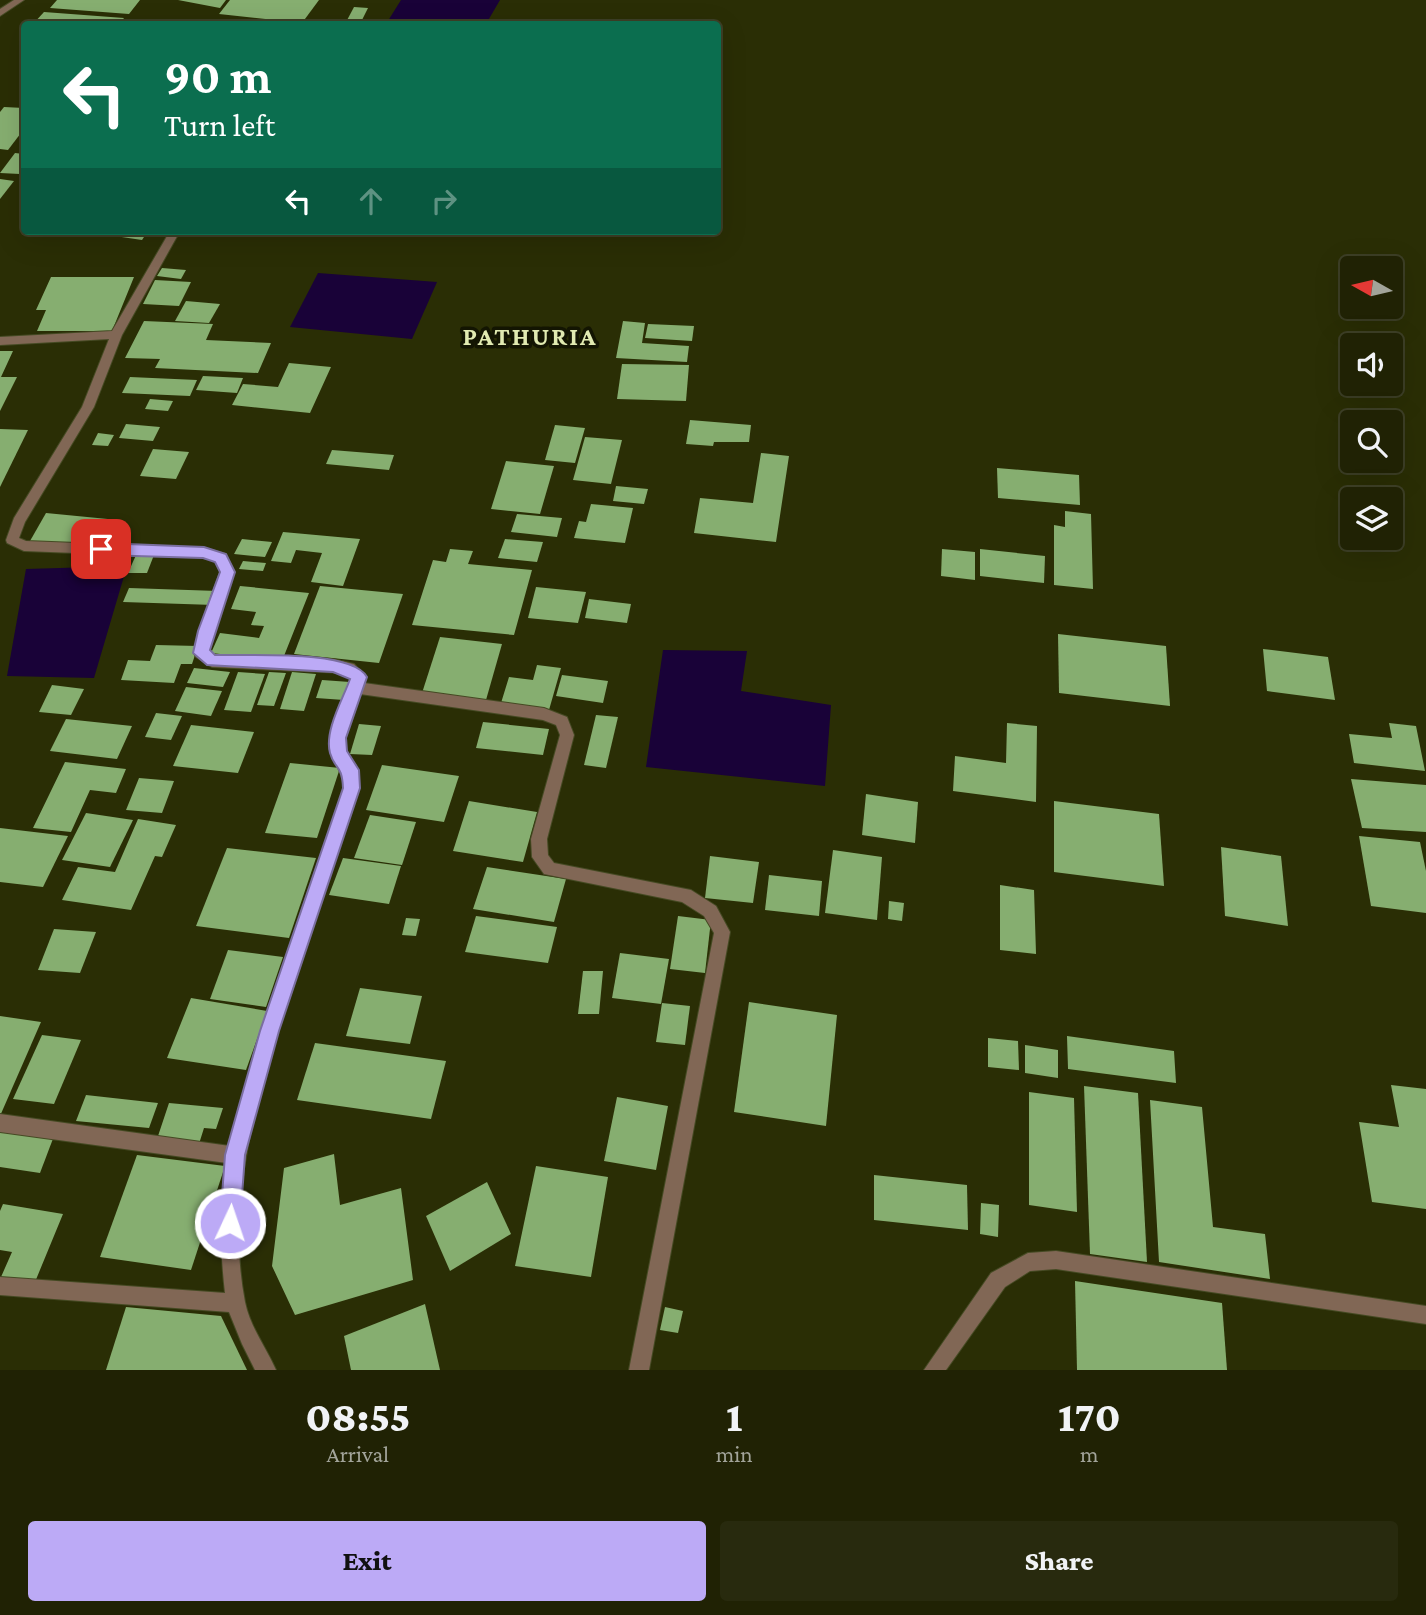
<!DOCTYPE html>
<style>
body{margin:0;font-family:"Crimson Pro",serif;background:#282a0e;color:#f1f3f6;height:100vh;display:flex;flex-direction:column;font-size:26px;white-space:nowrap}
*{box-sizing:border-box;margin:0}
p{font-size:23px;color:#a2a49a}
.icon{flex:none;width:38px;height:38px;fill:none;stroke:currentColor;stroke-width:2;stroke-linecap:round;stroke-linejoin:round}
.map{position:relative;height:1370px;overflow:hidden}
.details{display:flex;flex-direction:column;background:#202204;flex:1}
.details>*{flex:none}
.hud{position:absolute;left:21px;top:21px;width:700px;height:214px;border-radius:7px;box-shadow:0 7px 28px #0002,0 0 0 2px #3d3f26;background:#0b6e4f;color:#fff;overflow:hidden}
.needle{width:46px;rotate:278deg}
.fabs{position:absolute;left:1340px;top:256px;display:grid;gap:14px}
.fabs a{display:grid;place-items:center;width:63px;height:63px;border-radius:7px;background:#202204;box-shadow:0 7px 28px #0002,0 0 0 2px #3d3f26;font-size:35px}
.pin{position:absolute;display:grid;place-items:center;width:60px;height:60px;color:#fff;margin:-30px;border-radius:14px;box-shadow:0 4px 10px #0006}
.me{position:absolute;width:77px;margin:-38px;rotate:3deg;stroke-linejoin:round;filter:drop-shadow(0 0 5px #0008)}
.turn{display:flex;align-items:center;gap:24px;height:147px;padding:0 28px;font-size:32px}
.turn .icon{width:91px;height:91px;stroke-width:2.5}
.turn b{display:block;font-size:49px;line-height:60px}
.lanes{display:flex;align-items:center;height:66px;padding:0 28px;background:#0003;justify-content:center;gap:35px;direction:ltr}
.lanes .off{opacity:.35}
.eta{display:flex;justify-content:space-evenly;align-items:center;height:119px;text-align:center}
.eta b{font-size:42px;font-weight:800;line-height:49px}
.button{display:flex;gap:14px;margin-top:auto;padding:14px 28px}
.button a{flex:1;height:80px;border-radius:7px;background:#bcaaf6;color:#111;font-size:28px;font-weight:800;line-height:80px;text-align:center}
.button a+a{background:#282a0e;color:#f1f3f6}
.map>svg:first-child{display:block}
</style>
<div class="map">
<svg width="1426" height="1370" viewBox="0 0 1426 1370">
<rect width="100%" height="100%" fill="#2a2e05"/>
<g fill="#190238">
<path d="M401,0H500L486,24H386Z"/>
<path d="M318,273L437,282L412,339L290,327Z"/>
<path d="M127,566L94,678L7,676L26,569Z"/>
<path d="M663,650L747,651L741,691L831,705L825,786L646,767Z"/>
</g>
<g fill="#86ae70">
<path d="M57,0H140L129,14L50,8Z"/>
<path d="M178,0H226L220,8Z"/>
<path d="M230,0H319L302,23L219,14Z"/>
<path d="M354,7L368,8L360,24H345Z"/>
<path d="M44,12L124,18L119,24H33Z"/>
<path d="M4,107L24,108V129L8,150L0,149V112Z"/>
<path d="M15,153L24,154V169L20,174L0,173Z"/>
<path d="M0,179L14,181L0,199Z"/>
<path d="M81,231H148L142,240Z"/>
<path d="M216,231H258V233L215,235Z"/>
<path d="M162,268L186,270L181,279L157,276Z"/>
<path d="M51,277H134L112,331H37L46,310H36Z"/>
<path d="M155,280L191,282L179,306L143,304Z"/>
<path d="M186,301L220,304L209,323L175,321Z"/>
<path d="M144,321L213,324L206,340L271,343L258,373L155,368L160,359L125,358Z"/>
<path d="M623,321L645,323L642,343L689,346L687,362L616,358Z"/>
<path d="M648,324L694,326L692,341L645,338Z"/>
<path d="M0,351H13L1,377H17L0,411Z"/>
<path d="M289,363L331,367L310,413L232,405L243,384L278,387Z"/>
<path d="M622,364L689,365L686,401L617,399Z"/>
<path d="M203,376L243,378L237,393L196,390Z"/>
<path d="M130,377L197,380L190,396L122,393Z"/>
<path d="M150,399L173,401L168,411L145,409Z"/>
<path d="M690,420L751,425L749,442H714L713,446L686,444Z"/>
<path d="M126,424L160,427L153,441L119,438Z"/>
<path d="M555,425L585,428L575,463L545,460Z"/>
<path d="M0,429L28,430L0,487Z"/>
<path d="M98,433L114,435L108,446L92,445Z"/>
<path d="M585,437L622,440L611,484L573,480Z"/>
<path d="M153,449L189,452L176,479L140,476Z"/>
<path d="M332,450L394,455L389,470L326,464Z"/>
<path d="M761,453L789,456L776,542L694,533L700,498L753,503Z"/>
<path d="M506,461L554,466L540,514L491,509Z"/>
<path d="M997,468L1079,475L1080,505L998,498Z"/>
<path d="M616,486L648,489L644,504L613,501Z"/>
<path d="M591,504L633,508L625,543L574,538L579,521L586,522Z"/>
<path d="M1065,511L1091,514L1093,589L1054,585V525L1065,527Z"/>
<path d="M46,513L118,520L104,548L30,541Z"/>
<path d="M517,514L562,518L557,537L511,532Z"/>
<path d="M283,532L360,539L343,586L311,582L322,553L296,550L291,563L271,561Z"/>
<path d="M242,539L272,542L265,557L234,554Z"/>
<path d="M505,539L543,542L537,562L498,558Z"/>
<path d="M450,549L473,551L468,564L532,570L514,635L412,625L433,560L446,562Z"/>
<path d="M942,549L975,552V580L941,576Z"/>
<path d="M980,549L1045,556L1044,583L980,576Z"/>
<path d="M136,555H154L147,573H128Z"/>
<path d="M243,561L266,563L263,571L239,569Z"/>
<path d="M240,586L309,593L282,661L211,653L220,633L259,638L264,626L251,625L256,612L231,609Z"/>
<path d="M320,586L403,594L379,663L294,654Z"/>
<path d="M536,587L586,592L578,623L528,618Z"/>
<path d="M129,588L218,591L214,605L123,602Z"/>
<path d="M589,599L631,604L627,623L585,618Z"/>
<path d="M1058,634L1166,646L1170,706L1059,693Z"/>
<path d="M440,637L502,644L486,700L422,693Z"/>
<path d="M156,645L198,646L192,664H181L174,683L121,680L128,660L150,661Z"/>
<path d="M1263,649L1328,657L1335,700L1267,691Z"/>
<path d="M537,665L561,668L549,710L501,703L509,677L533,680Z"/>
<path d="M194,668L230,672L223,687L187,683Z"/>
<path d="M238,672L265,674L251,712L224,710Z"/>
<path d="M269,672L286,673L274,706L257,705Z"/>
<path d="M292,672L316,674L304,711L280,709Z"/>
<path d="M562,675L608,681L603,703L556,696Z"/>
<path d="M322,680L350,682L344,700L316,698Z"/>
<path d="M52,685L84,689L71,715L39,712Z"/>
<path d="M186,687L222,691L211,716L175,711Z"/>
<path d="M156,713L182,716L171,740L145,737Z"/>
<path d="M596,715L618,717L606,768L584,765Z"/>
<path d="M66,719L132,726L117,759L50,751Z"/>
<path d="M483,722L549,729L543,755L476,748Z"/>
<path d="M1007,723L1037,726L1036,802L953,791L955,756L1006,763Z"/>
<path d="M1389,723L1416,726L1425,771L1354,763L1349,734L1392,738Z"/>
<path d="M359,724L381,726L372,755L350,754Z"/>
<path d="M191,725L254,732L238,773L173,766Z"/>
<path d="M65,762L126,769L116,793L90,790L71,832L33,828Z"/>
<path d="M290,763L340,768L317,838L265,833Z"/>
<path d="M382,765L459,776L444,822L366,810Z"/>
<path d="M139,778L174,781L162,813L126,810Z"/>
<path d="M1351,779L1426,785V832L1362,828Z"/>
<path d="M866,794L918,802L915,843L862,835Z"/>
<path d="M469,801L537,812L523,862L453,851Z"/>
<path d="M1054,801L1159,814L1164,886L1054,872Z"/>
<path d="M86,813L133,820L110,867L62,860Z"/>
<path d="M370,815L416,822L402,865L354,858Z"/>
<path d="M138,819L176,825L162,857L155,856L131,910L62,900L78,867L115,872Z"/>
<path d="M0,828L68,836L43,887L0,882Z"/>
<path d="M1359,836L1420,842L1426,871V913L1371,906Z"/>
<path d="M1221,847L1281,856L1288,926L1225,916Z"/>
<path d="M227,848L316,858L289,938L196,926Z"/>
<path d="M833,850L882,857L877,920L825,913Z"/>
<path d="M710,856L759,862L753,903L705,898Z"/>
<path d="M343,858L401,866L389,904L329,895Z"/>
<path d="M487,867L566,879L554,922L473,909Z"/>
<path d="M769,875L822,881L819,916L765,910Z"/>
<path d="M1000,885L1034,890L1036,954L1000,950Z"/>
<path d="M889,901L904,903L902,921L888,919Z"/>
<path d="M476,916L557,927L548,963L465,952Z"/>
<path d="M678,916L711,920L705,973L670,969Z"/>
<path d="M406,918L420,919L416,936L402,935Z"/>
<path d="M54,929L96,932L80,973L38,970Z"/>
<path d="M228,950L283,957L266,1007L210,999Z"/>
<path d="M620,953L669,959L661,1004L612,998Z"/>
<path d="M583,971H603L599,1014H578Z"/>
<path d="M360,988L422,996L410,1044L346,1036Z"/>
<path d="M191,998L267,1011L246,1070L167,1058Z"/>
<path d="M749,1002L837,1015L826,1126L734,1112Z"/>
<path d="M662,1003L690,1006L685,1045L656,1042Z"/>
<path d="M0,1016L41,1022L0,1116Z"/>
<path d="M42,1035L81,1040L54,1104L13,1099Z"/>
<path d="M1067,1036L1174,1051L1176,1083L1068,1069Z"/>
<path d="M988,1038L1018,1041L1019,1070L988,1067Z"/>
<path d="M315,1043L446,1061L431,1119L297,1100Z"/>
<path d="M1025,1045L1058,1050V1078L1025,1073Z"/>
<path d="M1391,1085L1426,1089V1209L1372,1202L1359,1122L1399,1127Z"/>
<path d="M1084,1086L1138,1093L1147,1262L1090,1254Z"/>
<path d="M1029,1092L1074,1098L1077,1212L1029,1205Z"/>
<path d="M86,1095L158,1103L149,1128L76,1121Z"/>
<path d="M617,1097L668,1106L656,1170L604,1161Z"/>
<path d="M1150,1100L1202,1107L1213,1227L1265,1234L1270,1279L1159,1262Z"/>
<path d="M169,1103L223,1108L216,1129L204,1128L198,1147L156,1142Z"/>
<path d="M0,1129L54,1136L40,1173L0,1167Z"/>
<path d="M334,1154L340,1205L401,1188L413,1280L295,1315L272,1266L284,1168Z"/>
<path d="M137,1155L225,1166L191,1270L100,1257Z"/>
<path d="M536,1166L608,1177L591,1277L515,1266Z"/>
<path d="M874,1175L967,1185L968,1230L874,1220Z"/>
<path d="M487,1182L511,1234L450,1271L426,1216Z"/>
<path d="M981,1203L999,1205L998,1237L980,1234Z"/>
<path d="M3,1204L63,1214L35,1282L1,1277L12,1252L0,1250V1211Z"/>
<path d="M1075,1281L1222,1303L1227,1370H1077Z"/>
<path d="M425,1304L440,1370H351L344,1336Z"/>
<path d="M126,1307L221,1316L247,1370H106Z"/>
<path d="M665,1307L683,1311L678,1333L660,1330Z"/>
</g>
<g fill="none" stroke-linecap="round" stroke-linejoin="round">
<g stroke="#454a23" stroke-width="2">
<g id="street">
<path d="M14,0H24L0,16V9Z"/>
<path d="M170,231H180L122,335L94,407L25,522L19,538L26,541L204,548L226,554L234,572L213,631L208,651L215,656L333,659L354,664L366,677L364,683L544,708L567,717L574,735L547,839L548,855L554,863L691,890L716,906L730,932L649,1370H629L714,933L704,916L682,902L544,874L532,857L531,839L560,735L556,725L543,720L360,694C353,712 340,737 348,756C353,767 358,775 358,788C336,854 314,919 293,985C260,1087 224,1194 245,1302C250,1327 266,1347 276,1370H255L242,1344L229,1312L0,1295V1277L225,1293C220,1249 219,1206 227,1163L0,1132V1114L230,1146L254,1054L344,788C343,773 335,764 331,750C327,727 344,700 351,679L345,673L212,667L196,657L194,653L199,631L220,572L216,561L204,558L24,551L7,543L6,540L14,518L82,407L109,339L0,345V337L112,331Z"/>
<path d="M1056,1251L1426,1306V1324L1056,1269L1030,1271L1005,1287L946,1370H924L991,1273L1028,1253Z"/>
</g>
</g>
<use href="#street" fill="#816755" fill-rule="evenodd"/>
</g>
<path fill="#bcaaf6" stroke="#7a6ea0" stroke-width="2" d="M101,543L204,547L226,554L235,572L210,650L215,655C246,656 352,649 367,677L346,738L347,751L359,770L360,788L279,1031L245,1155L240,1223L237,1230L230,1233L223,1230L220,1223L225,1155L260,1031L343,788C342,764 335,770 330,753C324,731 343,699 350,679L333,672L207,665L193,653L198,631L220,572L215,562L203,558L101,555L94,549Z"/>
<g text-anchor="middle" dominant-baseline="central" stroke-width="7" stroke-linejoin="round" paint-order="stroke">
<g font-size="26" font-weight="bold" letter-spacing="2" fill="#e1eab1" stroke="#131502">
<text x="530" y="336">PATHURIA</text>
</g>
</g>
</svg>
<div class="fabs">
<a><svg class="needle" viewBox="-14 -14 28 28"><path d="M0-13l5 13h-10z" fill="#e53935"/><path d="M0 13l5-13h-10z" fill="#a2a49a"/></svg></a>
<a><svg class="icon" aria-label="sound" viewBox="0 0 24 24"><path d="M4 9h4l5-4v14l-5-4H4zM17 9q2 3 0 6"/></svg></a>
<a><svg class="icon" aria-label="search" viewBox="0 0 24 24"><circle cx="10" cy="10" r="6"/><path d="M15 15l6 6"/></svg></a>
<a><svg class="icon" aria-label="layers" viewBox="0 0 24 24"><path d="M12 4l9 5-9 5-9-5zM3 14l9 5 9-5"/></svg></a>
</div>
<div class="pin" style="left:101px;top:549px;background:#d93025"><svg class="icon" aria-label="arrive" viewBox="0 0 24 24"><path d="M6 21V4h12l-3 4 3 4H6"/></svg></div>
<svg class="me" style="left:230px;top:1223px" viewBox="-20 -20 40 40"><circle r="17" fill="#bcaaf6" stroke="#fff" stroke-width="3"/><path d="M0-11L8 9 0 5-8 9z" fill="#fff"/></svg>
<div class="hud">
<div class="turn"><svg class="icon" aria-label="left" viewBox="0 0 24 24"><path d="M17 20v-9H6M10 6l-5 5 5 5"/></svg><div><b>90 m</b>Turn left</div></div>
<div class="lanes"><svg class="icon" aria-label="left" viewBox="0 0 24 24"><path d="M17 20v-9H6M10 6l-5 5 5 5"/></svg><svg class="icon off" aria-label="ahead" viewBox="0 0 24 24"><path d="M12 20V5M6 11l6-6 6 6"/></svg><svg class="icon off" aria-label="right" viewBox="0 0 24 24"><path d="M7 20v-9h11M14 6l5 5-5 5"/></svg></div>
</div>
</div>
<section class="details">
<div class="eta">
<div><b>08:55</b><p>Arrival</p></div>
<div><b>1</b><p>min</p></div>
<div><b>170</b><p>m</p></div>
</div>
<div class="button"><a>Exit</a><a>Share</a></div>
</section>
